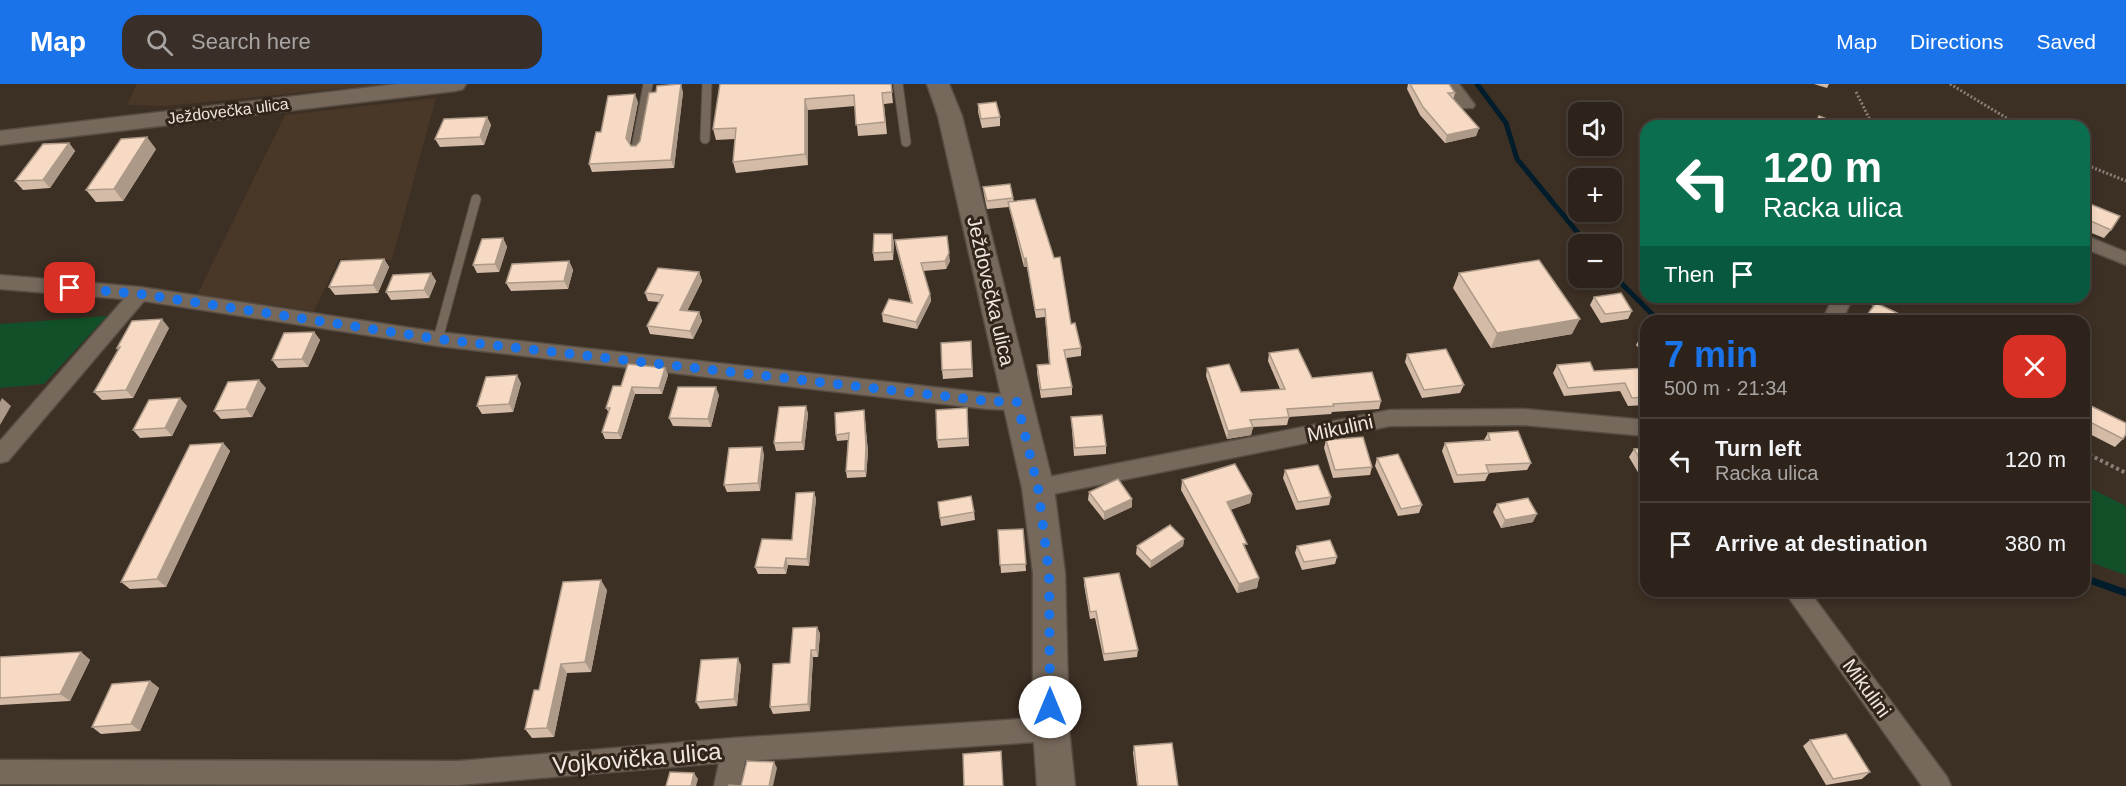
<!DOCTYPE html>
<meta charset="utf-8">
<style>
body{margin:0;font-family:Arial,sans-serif;background:#392f28;color:#f1f3f6;height:100vh;display:flex;flex-direction:column;font-size:22px;white-space:nowrap}
*{box-sizing:border-box;margin:0}
p{font-size:20px;color:#a7a4a3}
.icon{flex:none;width:33px;height:33px;fill:none;stroke:currentColor;stroke-width:2;stroke-linecap:round;stroke-linejoin:round}
.map{position:relative;flex:1;overflow:hidden}
.side{position:absolute;left:1640px;top:231px;width:450px;height:282px;display:flex;flex-direction:column;background:#2d231b;border-radius:18px;box-shadow:0 3px 9px #0003,0 0 0 2px #48403a}
.side>*{flex:none}
.hud{position:absolute;left:1640px;top:36px;width:450px;height:183px;border-radius:18px;box-shadow:0 3px 9px #0003,0 0 0 2px #48403a;background:#0b6e4f;color:#fff;overflow:hidden}
.fabs{position:absolute;left:1568px;top:18px;display:grid;gap:12px}
.fabs a{display:grid;place-items:center;width:54px;height:54px;border-radius:12px;background:#2d231b;box-shadow:0 3px 9px #0003,0 0 0 2px #48403a;font-size:30px}
.pin{position:absolute;display:grid;place-items:center;width:51px;height:51px;color:#fff;margin:-26px;border-radius:12px;box-shadow:0 3px 9px #0006}
.me{position:absolute;width:66px;margin:-33px;rotate:0deg;stroke-linejoin:round;filter:drop-shadow(0 0 4px #0008)}
.turn{display:flex;align-items:center;gap:21px;height:126px;padding:0 24px;font-size:27px}
.turn .icon{width:78px;height:78px;stroke-width:2.5}
.turn b{display:block;font-size:42px;line-height:51px}
.then{display:flex;align-items:center;height:57px;padding:0 24px;background:#0003;gap:12px;font-size:22px}
.round{display:grid;place-items:center;flex:none;width:63px;height:63px;border-radius:18px;background:#392f28}
.head{display:flex;align-items:center;justify-content:space-between;height:102px;padding:0 24px}
h1{font-size:36px;font-weight:700;line-height:45px;color:#1a73e8}
ul{padding:0;list-style:none}
li{display:flex;align-items:center;gap:18px;height:84px;padding:0 24px;border-top:2px solid #48403a}
li div{flex:1}
li b{display:block;font-size:22px}
li em{font-style:normal}
header{display:flex;align-items:center;gap:36px;box-sizing:border-box;height:84px;padding:0 30px;background:#1a73e8;color:#fff}
header strong{font-size:28px}
nav{display:flex;gap:33px;margin-inline-start:auto;font-size:21px}
.search{width:420px;height:54px;background:#392f28;display:flex;align-items:center;gap:15px;box-sizing:border-box;padding:0 21px;border-radius:18px;color:#a7a4a3;font-size:22px}
.map>svg:first-child{display:block}
</style>
<header>
<strong>Map</strong>
<div class="search"><svg class="icon" aria-label="search" viewBox="0 0 24 24"><circle cx="10" cy="10" r="6"/><path d="M15 15l6 6"/></svg>Search here</div>
<nav><a>Map</a><a>Directions</a><a>Saved</a></nav>
</header>
<div class="map">
<svg width="2126" height="702" viewBox="0 0 2126 702">
<rect width="100%" height="100%" fill="#3c2f24"/>
<g fill="#493728">
<path d="M137,0H387L167,22L127,21Z"/>
<path d="M436,14L392,176L339,175L314,227L197,211L285,31Z"/>
</g>
<g fill="#115028">
<path d="M107,232L44,300L0,304V240Z"/>
<path d="M2084,401L2126,422V491L2084,476Z"/>
</g>
<g fill="none" stroke-linecap="round" stroke-linejoin="round">
<g stroke="#011c2a" stroke-width="5">
<path d="M1477,0L1506,39L1517,75L1587,160"/>
<path d="M1611,189L1659,237"/>
</g>
<path stroke="#011c2a" stroke-width="7" d="M2084,494L2126,509"/>
<g stroke="#574d43" stroke-width="11">
<g id="lane">
<path d="M898,0L906,58"/>
<path d="M705,55L707,0"/>
<path d="M636,64L648,0"/>
<path d="M438,255L476,115"/>
</g>
</g>
<g stroke="#574d43" stroke-width="3">
<g id="street">
<path d="M1443,0H1459L1475,21L1473,24H1461Z"/>
<path d="M2084,151L2126,168V181L2084,164Z"/>
<path d="M0,191L140,203L438,248L987,309L1024,312L1027,318L1024,324L1017,326L987,325L438,262L144,217L8,377L0,379V357L124,215L0,205Z"/>
<path d="M1833,213H1853L1842,237H1822Z"/>
<path d="M1523,325L1646,336V352L1523,341L1390,342L1038,413L1030,410L1027,404L1030,398L1038,395L1390,326Z"/>
<path d="M1784,507H1809L1947,693L1951,702H1922Z"/>
<path d="M1051,633L1060,637L1064,645L1060,653L1051,657L745,677L740,702H714L719,679L459,701L0,700V676L459,677L734,654Z"/>
</g>
</g>
<g stroke="#574d43" stroke-width="3">
<g id="secondary">
<path d="M397,0H466L463,5L455,7L0,61V47Z"/>
<path d="M927,0H949L962,32L1054,404L1065,489L1069,645L1075,702H1037L1033,645V489L1022,404L938,32Z"/>
</g>
</g>
<g stroke="#8a7f76" stroke-width="3" stroke-dasharray="2 2" stroke-linecap="butt">
<path d="M1950,0L2010,36L2008,42"/>
<path d="M1856,8L1873,42"/>
<path d="M2084,80L2126,97"/>
<path d="M1861,215L1878,223"/>
</g>
<path stroke="#8a7f76" stroke-width="4" stroke-dasharray="3 3" stroke-linecap="butt" d="M2084,368L2126,389"/>
<use href="#lane" stroke="#76685b" stroke-width="9"/>
<use href="#street" fill="#76685b" fill-rule="evenodd"/>
<use href="#secondary" fill="#76685b" fill-rule="evenodd"/>
</g>
<g fill="#d4bba8">
<path d="M720,0H891L893,19L884,20L887,50L858,52L855,22L808,26V81L736,89L733,78L735,55L716,56L713,45Z"/>
<path d="M1408,0H1449L1455,9L1453,16L1479,44L1476,52L1445,59L1420,31L1407,5Z"/>
<path d="M1814,0H1829L1827,4Z"/>
<path d="M683,8L674,84L592,88L589,80L601,48L638,18L630,60L631,62H636Z"/>
<path d="M978,20L1000,33V42L982,44L978,28Z"/>
<path d="M487,33L491,41L484,61L440,63L435,55Z"/>
<path d="M69,59L75,67L50,104L23,106L15,97Z"/>
<path d="M156,65L123,117L96,118L86,106Z"/>
<path d="M983,103L1013,114L1014,118L1071,240L1081,264V272L1066,274L1072,303V311L1041,314L1037,289V281L1049,280L1045,233L1036,234L1027,183H1024L1009,123L987,125L984,111Z"/>
<path d="M2090,120L2111,146L2104,154L2084,146V127Z"/>
<path d="M503,154L507,163L499,188L477,189L473,181Z"/>
<path d="M895,156L950,177L946,185L923,187L930,210L931,217L917,245L883,238L882,230L911,219L896,164Z"/>
<path d="M894,158L893,176L874,177L873,169Z"/>
<path d="M384,175L389,183L378,209L335,211L329,203Z"/>
<path d="M569,177L573,186L568,205L511,207L506,199Z"/>
<path d="M699,188L702,197L687,227L699,228L702,237L693,255L650,250L647,242L659,218L648,217L645,209Z"/>
<path d="M431,189L436,197L429,214L391,216L386,208Z"/>
<path d="M1459,189L1572,250L1491,264L1453,204Z"/>
<path d="M1594,213L1632,227L1628,235L1601,239L1590,221Z"/>
<path d="M169,244L133,314L102,316L94,308L118,266L117,264Z"/>
<path d="M314,248L320,256L308,283L278,284L272,276Z"/>
<path d="M1646,251V272L1636,261L1641,252Z"/>
<path d="M971,257L973,293L943,295L942,286Z"/>
<path d="M1269,269L1312,294L1381,317L1379,325L1332,328L1331,330L1289,333L1287,341L1253,343L1251,351L1227,355L1206,292L1207,284L1241,308L1280,305L1268,277Z"/>
<path d="M1407,270L1464,301L1460,309L1422,314L1405,278Z"/>
<path d="M1557,281L1594,287L1646,284V321L1628,322L1620,307L1564,312L1553,289Z"/>
<path d="M665,284L668,291L662,310H635L621,355H605L602,348L609,329L606,324L621,302Z"/>
<path d="M521,299L513,328L482,330L477,322Z"/>
<path d="M266,304L252,333L221,335L214,327Z"/>
<path d="M719,311L711,343L673,342L669,334Z"/>
<path d="M187,322L172,352L140,354L133,346Z"/>
<path d="M806,322L808,330L804,366L776,367L774,359Z"/>
<path d="M2091,322L2123,355L2115,363L2084,347V329Z"/>
<path d="M967,324L969,362L938,364L937,356Z"/>
<path d="M864,326L868,368L866,393L847,394L846,387L848,356L837,357L836,351Z"/>
<path d="M1071,333L1106,362V370L1074,372Z"/>
<path d="M1488,349L1531,379L1527,386L1489,389L1485,397L1454,399L1442,367L1445,359L1484,356Z"/>
<path d="M1326,356L1372,383L1370,391L1333,394L1324,364Z"/>
<path d="M223,359L230,367L166,503L130,505L121,498Z"/>
<path d="M1646,364V402L1629,373L1634,365Z"/>
<path d="M764,370L760,407L727,408L724,401Z"/>
<path d="M1377,374L1422,421L1419,429L1398,432L1375,382Z"/>
<path d="M1285,386L1331,413L1329,421L1296,426L1283,394Z"/>
<path d="M1182,396L1252,410L1250,419L1230,426L1246,465L1259,494L1257,504L1237,509L1181,406Z"/>
<path d="M814,408L816,415L809,482L788,481L786,490H758L755,483L792,456Z"/>
<path d="M1089,408L1132,423L1104,436L1088,416Z"/>
<path d="M938,418L974,428L975,436L941,442Z"/>
<path d="M1497,420L1533,438L1501,444L1493,428Z"/>
<path d="M1023,445L1026,487L1001,489L998,446Z"/>
<path d="M1184,455L1183,462L1150,484L1136,470L1137,462Z"/>
<path d="M1297,462L1337,473L1335,480L1302,486L1295,469Z"/>
<path d="M1084,494L1138,566L1137,573L1104,577L1095,534L1090,535L1084,501Z"/>
<path d="M607,506L591,588L567,589L554,653L532,654L525,645L539,606Z"/>
<path d="M817,543L820,550L818,573H813L810,627L773,630L770,623Z"/>
<path d="M81,568L90,576L70,617L0,621V573Z"/>
<path d="M741,581L737,622L700,625L696,618Z"/>
<path d="M150,597L159,604L140,647L101,650L92,643Z"/>
<path d="M1810,656L1870,688L1862,695L1826,701L1803,662Z"/>
<path d="M1134,662L1178,702H1137L1133,669Z"/>
</g>
<g fill="#ac9988">
<path d="M681,0L683,8L674,84L671,76Z"/>
<path d="M635,10L638,18L629,63L626,54Z"/>
<path d="M805,15L808,26V81L805,70Z"/>
<path d="M487,33L491,41L484,61L480,53Z"/>
<path d="M1479,44L1476,52L1445,59L1447,51Z"/>
<path d="M147,53L156,65L123,117L114,105Z"/>
<path d="M69,59L75,67L50,104L43,96Z"/>
<path d="M892,150L894,158L893,176L892,168Z"/>
<path d="M503,154L507,163L499,188L495,180Z"/>
<path d="M949,169L950,177L946,185L945,177Z"/>
<path d="M1026,174L1027,183H1024V175Z"/>
<path d="M384,175L389,183L378,209L373,201Z"/>
<path d="M569,177L573,186L568,205L564,197Z"/>
<path d="M699,188L702,197L683,235L680,226Z"/>
<path d="M431,189L436,197L429,214L424,206Z"/>
<path d="M930,210L931,217L917,245L916,238Z"/>
<path d="M699,228L702,237L693,255L690,247Z"/>
<path d="M162,235L169,244L133,314L126,306Z"/>
<path d="M1580,235L1572,250L1491,264L1497,249Z"/>
<path d="M314,248L320,256L308,283L302,275Z"/>
<path d="M665,284L668,291L662,310L659,304Z"/>
<path d="M517,291L521,299L513,328L509,320Z"/>
<path d="M259,296L266,304L252,333L246,325Z"/>
<path d="M632,303L635,310L621,355L618,349Z"/>
<path d="M716,303L719,311L711,343L708,335Z"/>
<path d="M2,314L11,322L0,341V318Z"/>
<path d="M180,314L187,322L172,352L165,344Z"/>
<path d="M806,322L808,330L804,366L802,358Z"/>
<path d="M864,326L868,368L866,393L865,387Z"/>
<path d="M1253,343L1251,351L1227,355L1228,347Z"/>
<path d="M223,359L230,367L166,503L157,495Z"/>
<path d="M762,363L764,370L760,407L758,399Z"/>
<path d="M814,408L816,415L809,482L807,475Z"/>
<path d="M1252,410L1250,419L1225,427L1227,418Z"/>
<path d="M1132,415V423L1104,436V428Z"/>
<path d="M1537,430L1533,438L1501,444L1505,436Z"/>
<path d="M1184,455L1183,462L1150,484L1151,477Z"/>
<path d="M786,474L788,481L786,490L784,484Z"/>
<path d="M1259,494L1257,504L1237,509L1239,500Z"/>
<path d="M601,496L607,506L591,588L585,578Z"/>
<path d="M817,543L820,550L818,573L816,566Z"/>
<path d="M811,566L813,573L810,627L808,620Z"/>
<path d="M81,568L90,576L70,617L60,610Z"/>
<path d="M738,574L741,581L737,622L734,615Z"/>
<path d="M561,580L567,589L554,653L547,644Z"/>
<path d="M150,597L159,604L140,647L131,640Z"/>
<path d="M774,678L777,684L773,702H769Z"/>
<path d="M694,689L698,695L696,702H691Z"/>
</g>
<g fill="#f6dac3" stroke="#ac9988" stroke-width="1.5">
<path d="M681,0L671,76L589,80L596,48H601L608,12L635,10L626,54L631,62H636L640,57L649,9L656,8L657,2Z"/>
<path d="M720,0H891L892,8L882,9L885,38L856,41L854,11L805,15V70L733,78L736,44L713,45Z"/>
<path d="M1410,0H1449L1455,9H1448L1479,44L1447,51L1423,23Z"/>
<path d="M996,18L1000,33L981,35L978,20Z"/>
<path d="M1819,32L1832,37L1830,42H1814Z"/>
<path d="M487,33L480,53L435,55L444,35Z"/>
<path d="M147,53L114,105L86,106L121,55Z"/>
<path d="M69,59L43,96L15,97L43,60Z"/>
<path d="M1010,100L1013,114L987,117L983,103Z"/>
<path d="M1035,115L1054,174L1060,173L1071,240L1075,239L1081,264L1064,266L1072,303L1041,306L1037,281L1050,280L1045,225L1035,226L1026,174L1024,175L1008,118Z"/>
<path d="M2090,120L2120,132L2111,146L2084,134V130Z"/>
<path d="M874,150H892V168L873,169Z"/>
<path d="M947,152L949,169L945,177L921,179L930,210L916,238L882,230L889,215L912,219L895,156Z"/>
<path d="M503,154L495,180L473,181L482,155Z"/>
<path d="M384,175L373,201L329,203L341,177Z"/>
<path d="M1539,176L1580,235L1497,249L1459,189Z"/>
<path d="M569,177L564,197L506,199L512,180Z"/>
<path d="M658,184L699,188L680,226L699,228L690,247L647,242L663,211L645,209Z"/>
<path d="M431,189L424,206L386,208L393,191Z"/>
<path d="M1621,209L1632,227L1605,230L1594,213Z"/>
<path d="M1876,219L1914,237H1868L1864,235Z"/>
<path d="M162,235L126,306L94,308L120,263L117,264L132,237Z"/>
<path d="M314,248L302,275L272,276L284,249Z"/>
<path d="M1646,251V258L1641,252Z"/>
<path d="M971,257L972,285L942,286L941,259Z"/>
<path d="M1298,265L1312,294L1372,288L1381,317L1333,320L1334,322L1287,325L1289,333L1250,336L1253,343L1228,347L1207,284L1229,280L1241,308L1285,305L1269,269Z"/>
<path d="M1446,265L1464,301L1424,306L1407,270Z"/>
<path d="M1590,278L1594,287L1646,284V313L1632,314L1625,299L1568,304L1557,281Z"/>
<path d="M628,280L665,284L659,304L632,303L618,349L602,348L610,324H606L613,302H621Z"/>
<path d="M517,291L509,320L477,322L486,293Z"/>
<path d="M259,296L246,325L214,327L228,298Z"/>
<path d="M678,303H716L708,335L669,334Z"/>
<path d="M180,314L165,344L133,346L149,316Z"/>
<path d="M806,322L802,358L774,359L779,323Z"/>
<path d="M2091,322L2126,339V350L2123,355L2084,335Z"/>
<path d="M967,324L968,354L937,356L936,326Z"/>
<path d="M864,326L866,362L865,387H846L849,349L836,351L835,329Z"/>
<path d="M1102,331L1106,362L1075,364L1071,333Z"/>
<path d="M1518,347L1531,379L1486,381L1489,389L1457,391L1445,359L1490,356L1488,349Z"/>
<path d="M1363,353L1372,383L1335,386L1326,356Z"/>
<path d="M223,359L157,495L121,498L190,361Z"/>
<path d="M762,363L758,399L724,401L729,364Z"/>
<path d="M1646,364V385L1634,365Z"/>
<path d="M1398,370L1422,421L1401,425L1377,374Z"/>
<path d="M1235,380L1252,410L1227,418L1247,460H1243L1259,494L1239,500L1182,396Z"/>
<path d="M1318,381L1331,413L1298,418L1285,386Z"/>
<path d="M1118,395L1132,415L1104,428L1089,408Z"/>
<path d="M814,408L807,475L786,474L784,484L755,483L762,455L792,456L796,409Z"/>
<path d="M971,412L974,428L940,434L938,418Z"/>
<path d="M1528,414L1537,430L1505,436L1497,420Z"/>
<path d="M1170,441L1184,455L1151,477L1137,462Z"/>
<path d="M1023,445L1026,480L1000,481L998,446Z"/>
<path d="M1330,456L1337,473L1304,478L1297,462Z"/>
<path d="M1119,489L1138,566L1104,570L1096,527L1090,528L1084,494Z"/>
<path d="M601,496L585,578L561,580L547,644L525,645L534,606H539L563,498Z"/>
<path d="M817,543L816,566H811L808,620L770,623L773,580L790,579L793,544Z"/>
<path d="M81,568L60,610L0,614V573Z"/>
<path d="M738,574L734,615L696,618L701,576Z"/>
<path d="M150,597L131,640L92,643L112,600Z"/>
<path d="M1846,650L1870,688L1833,695L1810,656Z"/>
<path d="M1172,659L1178,702H1138L1134,662Z"/>
<path d="M1001,667L1003,702H964L963,670Z"/>
<path d="M747,677L774,678L769,702H729V701L741,702Z"/>
<path d="M670,688L694,689L691,702H666Z"/>
</g>
<g fill="none" stroke-linecap="round" stroke-linejoin="round">
<path stroke="#1a73e8" stroke-width="10" stroke-dasharray="0 18" d="M70,204L140,210L438,255L987,317L1017,318L1038,404L1049,489L1050,623"/>
</g>
<g text-anchor="middle" dominant-baseline="central" stroke-width="6" stroke-linejoin="round" paint-order="stroke">
<g font-size="16" fill="#ede5de" stroke="#31251a">
<text transform="translate(228 27) rotate(-7)">Ježdovečka ulica</text>
</g>
<g font-size="20" fill="#ede5de" stroke="#31251a">
<text transform="translate(991 207) rotate(77)">Ježdovečka ulica</text>
<text transform="translate(1340 344) rotate(-12)">Mikulini</text>
<text transform="translate(1867 604) rotate(54)">Mikulini</text>
</g>
<g font-size="24" fill="#ede5de" stroke="#31251a">
<text transform="translate(637 674) rotate(-5)">Vojkovička ulica</text>
</g>
</g>
</svg>
<div class="fabs">
<a><svg class="icon" aria-label="sound" viewBox="0 0 24 24"><path d="M4 9h4l5-4v14l-5-4H4zM17 9q2 3 0 6"/></svg></a>
<a>+</a>
<a>−</a>
</div>
<div class="pin" style="left:70px;top:204px;background:#d93025"><svg class="icon" aria-label="arrive" viewBox="0 0 24 24"><path d="M6 21V4h12l-3 4 3 4H6"/></svg></div>
<svg class="me" style="left:1050px;top:623px" viewBox="-20 -20 40 40"><circle r="19" fill="#fff"/><path d="M0-13L10 11 0 6-10 11z" fill="#1a73e8"/></svg>
<div class="hud">
<div class="turn"><svg class="icon" aria-label="left" viewBox="0 0 24 24"><path d="M17 20v-9H6M10 6l-5 5 5 5"/></svg><div><b>120 m</b>Racka ulica</div></div>
<div class="then">Then<svg class="icon" aria-label="arrive" viewBox="0 0 24 24"><path d="M6 21V4h12l-3 4 3 4H6"/></svg></div>
</div>
<section class="side">
<div class="head"><div><h1>7 min</h1><p>500 m · 21:34</p></div><a class="round" style="background:#d93025;color:#fff"><svg class="icon" aria-label="close" viewBox="0 0 24 24"><path d="M6 6l12 12M18 6L6 18"/></svg></a></div>
<ul>
<li><svg class="icon" aria-label="left" viewBox="0 0 24 24"><path d="M17 20v-9H6M10 6l-5 5 5 5"/></svg><div><b>Turn left</b><p>Racka ulica</p></div><em>120 m</em></li>
<li><svg class="icon" aria-label="arrive" viewBox="0 0 24 24"><path d="M6 21V4h12l-3 4 3 4H6"/></svg><div><b>Arrive at destination</b></div><em>380 m</em></li>
</ul>
</section>
</div>
